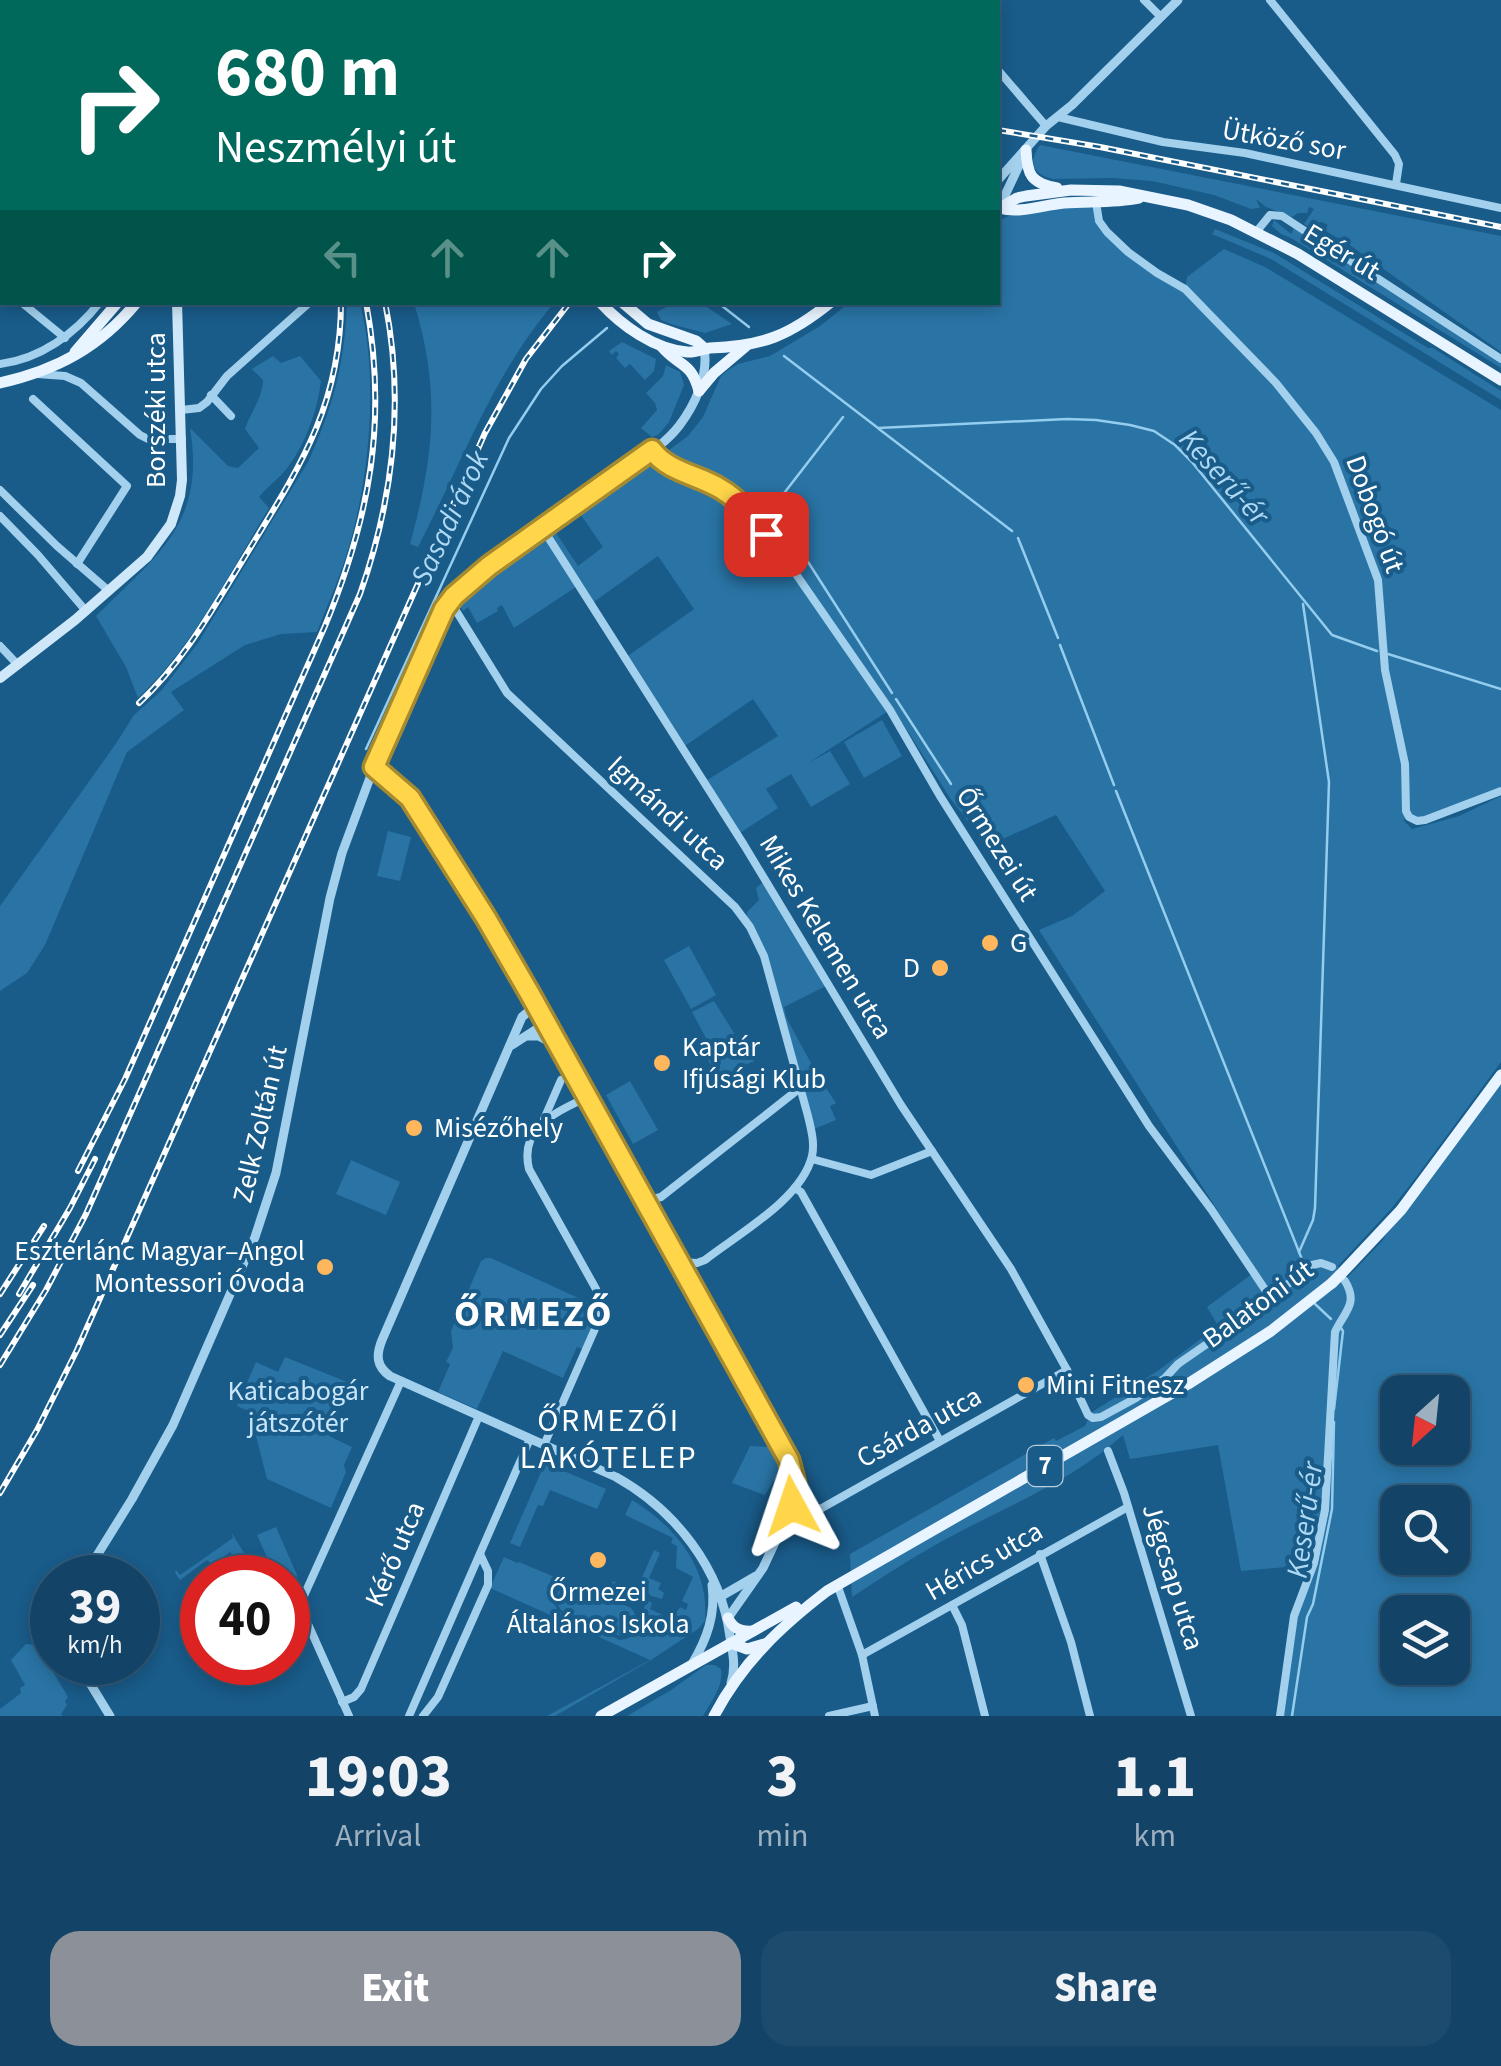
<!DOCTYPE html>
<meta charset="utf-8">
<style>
body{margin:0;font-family:"Source Sans 3",sans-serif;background:#1c4b6d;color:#f1f3f6;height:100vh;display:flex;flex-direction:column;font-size:38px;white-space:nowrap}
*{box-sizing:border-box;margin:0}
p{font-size:32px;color:#9db0c0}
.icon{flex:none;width:55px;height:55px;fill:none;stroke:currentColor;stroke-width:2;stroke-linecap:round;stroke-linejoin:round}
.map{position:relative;height:1716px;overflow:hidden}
.sheet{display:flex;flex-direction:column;background:#134467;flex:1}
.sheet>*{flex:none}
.guide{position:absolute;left:0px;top:0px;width:1000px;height:305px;box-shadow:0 5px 15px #0003,0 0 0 2px #325c7b;background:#00695c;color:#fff;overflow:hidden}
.needle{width:65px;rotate:207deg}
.controls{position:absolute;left:1380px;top:1375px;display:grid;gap:20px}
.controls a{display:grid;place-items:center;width:90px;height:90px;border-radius:20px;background:#134467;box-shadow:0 5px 15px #0003,0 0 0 2px #325c7b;font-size:50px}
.speed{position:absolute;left:30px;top:1555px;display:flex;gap:20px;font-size:50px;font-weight:700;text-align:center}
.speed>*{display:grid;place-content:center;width:130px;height:130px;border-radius:50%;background:#134467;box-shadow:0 5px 15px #0003,0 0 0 2px #325c7b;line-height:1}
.speed small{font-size:25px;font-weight:400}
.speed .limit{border:15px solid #d22;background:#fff;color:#111}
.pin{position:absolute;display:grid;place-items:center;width:85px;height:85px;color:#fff;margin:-42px;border-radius:20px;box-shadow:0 5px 15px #0006}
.me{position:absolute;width:110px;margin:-55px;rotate:355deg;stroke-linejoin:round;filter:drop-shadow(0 0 8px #0008)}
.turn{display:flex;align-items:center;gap:35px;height:210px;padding:0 50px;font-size:45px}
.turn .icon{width:130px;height:130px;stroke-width:2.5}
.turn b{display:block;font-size:70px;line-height:85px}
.lanes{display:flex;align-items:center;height:95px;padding:0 50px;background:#0003;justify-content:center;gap:50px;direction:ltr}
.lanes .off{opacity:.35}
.eta{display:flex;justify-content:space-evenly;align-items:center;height:170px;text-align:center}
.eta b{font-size:60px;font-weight:800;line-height:70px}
.primary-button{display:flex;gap:20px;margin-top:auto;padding:20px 50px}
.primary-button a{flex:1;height:115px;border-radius:30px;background:#8c9099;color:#fff;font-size:40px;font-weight:800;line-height:115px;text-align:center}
.primary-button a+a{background:#1c4b6d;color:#f1f3f6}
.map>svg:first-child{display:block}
</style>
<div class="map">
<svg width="1501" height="1716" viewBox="0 0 1501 1716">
<rect width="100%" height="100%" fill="#195b89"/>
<g fill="#2974a5" fill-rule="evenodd">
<path d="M1040,145L1501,236V352L1348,244L1324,230L1328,225L1322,222L1307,226L1304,224L1314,209L1309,207L1307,213H1298L1292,217L1266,207L1256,199L1260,208L1251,209L1214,195L1152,181L1113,178L1053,179C1032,174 1028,162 1040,145Z"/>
<path d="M1080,204L1096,209C1104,244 1156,270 1185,288L1187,277L1224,249L1265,267L1501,410V787L1447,813L1425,820L1406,813L1404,821L1412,829L1459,816L1501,796V1062L1414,1180L1391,1209L1338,1266L1347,1278L1382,1241L1401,1210L1501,1084V1716H1282L1298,1609L1310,1564L1298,1562L1297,1566L1241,1571L1218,1445L1130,1459L1123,1435C1068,1485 994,1511 930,1548C904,1563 878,1580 852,1597L850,1554L1054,1438L1056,1441L1085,1426L1092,1412L1159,1370L1218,1326L1207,1307L1256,1271L1039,930L1072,916L1105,891L1056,815L987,846L950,798L893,708L808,763L830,751L850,784L811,807L791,774L766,789L778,808L740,833L704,782L778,736L753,699L682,748L625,658L694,609L658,556L591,604L579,585L514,628L502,605L497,608L498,611L477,623L468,607L463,611L460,606L463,598L461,594L485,575L489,580L505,561L515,554L521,558L556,533L578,566L603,547L581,515L688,436L703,417L721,376L728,370L738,364L770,356L820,326L849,303L998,302V221L1019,211ZM1398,1392H1452V1448H1398ZM1398,1502H1452V1558H1398ZM1398,1612H1452V1668H1398Z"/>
<path d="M1274,220L1291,234L1295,226L1501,362V368L1291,238L1281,234L1272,226Z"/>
<path d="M1215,229L1274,253L1428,348H1433L1501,391V400L1271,259L1212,234Z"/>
<path d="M347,303H360C379,379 370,478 347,553C339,580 327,606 317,632L281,634L245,645L171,692L184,710L127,752L45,945L27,973L0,991V906L115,745L134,715L161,691L198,643L308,462C333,408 345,362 347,303Z"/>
<path d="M414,303H554C493,374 461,465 418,547L410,544C434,457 441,390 414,303Z"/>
<path d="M664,303H701L732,324L705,333L671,324L661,320L657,312L666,307Z"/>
<path d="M622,342L656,359L654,371L645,380L630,364L625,368L616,358L619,354L616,351L612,355L609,351Z"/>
<path d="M273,356L281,363L300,356L321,381C317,412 306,442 288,467C280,478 268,486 259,497L269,508C230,572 193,647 138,698L126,667L96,616C157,555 206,524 190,428L228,466L238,468L259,448L245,429C251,411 262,400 263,380L252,369Z"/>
<path d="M666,365L680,372L684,385L669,422L658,435L652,437L641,428L657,410L655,403L646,393L663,376Z"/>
<path d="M882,720L902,756L864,778L844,742Z"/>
<path d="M388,831L411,837L400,881L377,876Z"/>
<path d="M763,882L826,986L784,1007L787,1019L818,1076L836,1103L830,1106L836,1120L814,1129L766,957L747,917V912L759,900L756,888Z"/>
<path d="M689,946L716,995L691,1009L664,960Z"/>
<path d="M714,1001L739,1041L743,1040L754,1061L717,1079L702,1047L708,1042L692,1012Z"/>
<path d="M630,1081L658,1130L633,1144L606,1095Z"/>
<path d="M351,1160L400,1182L386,1215L336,1194Z"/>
<path d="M486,1258H491L598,1307L595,1321L583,1349L577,1347L563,1378L503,1351L477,1409L438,1392L450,1364L446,1362L453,1348L451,1331L481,1261Z"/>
<path d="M285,1357L352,1384L329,1436L352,1447L344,1465L346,1472L331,1508L267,1479L254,1428L260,1416L237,1406L256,1362L278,1372Z"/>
<path d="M750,1446L769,1447L781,1469L765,1495L732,1483Z"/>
<path d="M545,1463L606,1489L597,1509L550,1490L543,1506L538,1505L520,1547L510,1543Z"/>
<path d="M632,1500C675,1526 710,1568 705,1621L698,1629L651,1660L555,1716H547L650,1660L490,1588L504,1557L517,1563L519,1562L564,1581C553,1591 549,1602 561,1613L620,1640C634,1638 642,1631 641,1616L647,1611L644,1608L647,1600L652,1603L650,1609L667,1617L671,1611L676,1613L680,1607L686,1610L688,1604L682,1601L693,1577L676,1568L677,1546L671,1543L673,1538L625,1515Z"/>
<path d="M276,1527L297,1575L296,1582L288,1589V1578L276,1577L257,1535Z"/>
<path d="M231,1532L246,1556L244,1563L237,1565L242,1561L238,1553L232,1555L230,1552L213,1565L207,1560L180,1580L175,1573L176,1570L180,1575L233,1538Z"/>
<path d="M654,1550L660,1553L649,1578L661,1583L658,1589L664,1593L662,1599L651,1596L648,1593L639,1598L611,1587L613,1581L636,1591Z"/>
<path d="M569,1583L577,1587L579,1585L631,1608C641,1620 637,1636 620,1636L563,1612C553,1602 555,1588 569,1583Z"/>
<path d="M26,1644L37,1645L68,1697L65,1701L67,1705L61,1714L63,1716H0V1709L21,1693L20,1688L25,1685L11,1660Z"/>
<path d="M706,1665H715L721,1669C724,1685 711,1702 703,1716H627L671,1690Z"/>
</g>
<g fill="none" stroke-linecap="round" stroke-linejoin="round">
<g stroke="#95cdef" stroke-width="2.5">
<path d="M327,0L330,2"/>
<path d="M717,302L749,327"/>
<path d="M639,305L643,302"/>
<path d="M784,356L878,428L1067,419L1096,420L1130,425L1154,431L1175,445L1192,462L1332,635L1377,651"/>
<path d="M843,417L778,501V515L892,693"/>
<path d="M879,429L1012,531"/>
<path d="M1018,538L1058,638"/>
<path d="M1060,645L1114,785"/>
<path d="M1388,654L1501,689"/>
<path d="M896,699L951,784"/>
<path d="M366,749L509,438L541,389L562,366L607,328"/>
<path d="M1116,791L1303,1262"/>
<path d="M1299,1252L1313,1220L1315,1208L1329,782L1303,604"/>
<path d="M1315,1304L1331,1319"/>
<path d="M1334,1409L1343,1331L1341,1328"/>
<path d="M1292,1716L1307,1617L1313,1604L1332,1509L1334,1422"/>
</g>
<g stroke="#a2d0ed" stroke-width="8">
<path d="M100,0L103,2"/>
<path d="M923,0L925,2"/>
<path d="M1144,0L1161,17"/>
<path d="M1270,0L1395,155L1399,164L1396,184"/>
<path d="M41,2L43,0"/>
<path d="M182,2V0"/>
<path d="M506,2L509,0"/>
<path d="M634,2L636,0"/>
<path d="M785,2L788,0"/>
<path d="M0,63L2,59"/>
<path d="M998,70L1046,126"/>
<path d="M1058,117L1163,142L1245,153L1501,208"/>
<path d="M0,181L2,183"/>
<path d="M1096,202L1099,221L1107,232L1128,252L1157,273L1185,289L1276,383L1316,433L1334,462L1378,580L1385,670L1405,764L1406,811L1409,817L1417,821L1425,820L1501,791"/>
<path d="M1257,231L1270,215L1282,216L1501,359"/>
<path d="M0,285L2,287"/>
<path d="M21,302L65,338"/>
<path d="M0,364C40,359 75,334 100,302"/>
<path d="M37,374L65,376L81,383L140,435L148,439H182"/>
<path d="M211,395L231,416"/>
<path d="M33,399L127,486L77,564"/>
<path d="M181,410L199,408L207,402L227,376L310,302"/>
<path d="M652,451L664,463L719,487L729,495L744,508L780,551L890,710L940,796L1149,1126L1211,1209L1270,1297"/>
<path d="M0,490L57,546L109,591"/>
<path d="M0,516L38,555L86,611"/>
<path d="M543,529L744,845L901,1105L1011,1269L1067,1370L1088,1415L1093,1418L1101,1417L1136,1398L1165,1378L1178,1364L1250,1314L1312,1265L1321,1263L1332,1267"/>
<path d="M450,601L507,693L735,907L750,927L764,956L808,1116C811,1129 815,1143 812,1156C802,1199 738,1234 705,1260L697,1263L678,1262"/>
<path d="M0,646L18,665"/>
<path d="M544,1119L561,1080"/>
<path d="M812,1159L871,1175L932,1151"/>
<path d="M795,1188L801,1192L940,1441"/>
<path d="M645,1201L661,1197L800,1088"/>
<path d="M544,1445L598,1322L600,1305L596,1289L529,1169C519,1126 556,1113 587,1097"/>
<path d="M1108,1451L1124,1493L1191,1716"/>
<path d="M792,1506L807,1511L822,1508L1067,1370"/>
<path d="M1040,1554L1071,1642L1090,1716"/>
<path d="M837,1584L862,1655L875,1716"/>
<path d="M952,1605L962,1625L985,1716"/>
<path d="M862,1655L1128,1507"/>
<path d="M342,1702L354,1697L361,1689L479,1416"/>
<path d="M349,1716L303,1613L302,1600L401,1381"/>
<path d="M409,1716L530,1439"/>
<path d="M423,1716L438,1697L488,1585V1571L480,1554"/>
<path d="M829,1716L873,1706"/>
<path d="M1280,1716L1294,1616L1314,1563L1325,1510L1335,1332C1344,1312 1359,1304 1345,1281"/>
</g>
<g stroke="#a2d0ed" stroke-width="9">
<path d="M424,0L426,2"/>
<path d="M998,180L1046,126L1072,105L1178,0"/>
<path d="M1000,206L1023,157"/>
<path d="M374,767L409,798L486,918L789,1460L795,1483L792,1506L763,1568L728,1618"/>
<path d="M536,1005L522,1017L382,1340C376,1355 376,1366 390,1376L616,1477C675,1510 721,1568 730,1637C733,1653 736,1667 731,1683"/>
<path d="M528,1036H539L557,1046"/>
<path d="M512,1045L546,1023"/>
<path d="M83,1578L132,1499L173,1425L255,1237L276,1173L330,898L342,853L374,767L443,609C468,577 505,555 538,533C568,512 597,491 626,470C644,457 665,444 679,426C695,405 709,375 704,348"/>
<path d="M718,1598L756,1576"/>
<path d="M77,1662L110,1716"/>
<path d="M692,1664C707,1639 716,1614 712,1585"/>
</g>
<path stroke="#cfe8f9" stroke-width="10" d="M0,678L75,620L147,557L171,524L180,496L182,480L177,302"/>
<g stroke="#e8f4ff" stroke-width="11">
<path d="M1026,150C1027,175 1031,183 1057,188"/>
<path d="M999,208C1021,214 1042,205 1064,203C1090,201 1114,203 1139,198"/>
<path d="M998,209L1017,198L1026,196L1071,190L1119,191L1188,205L1231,220L1298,254L1501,380"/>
<path d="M600,302C622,326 654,349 687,352C695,353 702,349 710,348C763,346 789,336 831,302"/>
<path d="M622,302L648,324L696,341L704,348"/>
<path d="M662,347C679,367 691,361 699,391"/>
<path d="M75,352L118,302"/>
<path d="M0,383C57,370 100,347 137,302"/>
<path d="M699,391L714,373L746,346"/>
<path d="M1340,1275L1401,1210L1501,1075"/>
<path d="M728,1618C733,1629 741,1632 753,1631"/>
<path d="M731,1643L747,1649L764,1644"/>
<path d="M601,1716L796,1607"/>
<path d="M714,1716C742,1663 780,1627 827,1591L1188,1384L1271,1331L1332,1283"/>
</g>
<g stroke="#fff" stroke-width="6">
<g id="rail">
<path d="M278,0L279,2"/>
<path d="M298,0V2"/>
<path d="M998,130L1100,147L1501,227"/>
<path d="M139,703C181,664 208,617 238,568C292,478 341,413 341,302"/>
<path d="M78,1171L125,1079L325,626C370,517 388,420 366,302"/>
<path d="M0,1294L44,1226"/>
<path d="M19,1294L70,1208L95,1159"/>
<path d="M0,1335L33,1285"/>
<path d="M0,1365L46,1290L86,1214L360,594C393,500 405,401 385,302"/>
<path d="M0,1493L37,1430L77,1350L485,433L526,359L570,302"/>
</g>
</g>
<use href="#rail" stroke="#195b89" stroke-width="2.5" stroke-dasharray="8" stroke-linecap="butt"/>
<path stroke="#e8f4ff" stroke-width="11" d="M1332,1283L1340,1275"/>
</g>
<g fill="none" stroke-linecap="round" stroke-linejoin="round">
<g stroke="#a68a30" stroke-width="25">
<path id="route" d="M766,534C753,518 740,500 721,489C699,475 668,472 652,450L489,566L454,596L444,609L374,767L410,798L486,918L530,994L789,1460L795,1483L792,1506"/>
</g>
<use href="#route" stroke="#ffd54a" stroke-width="18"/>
</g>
<g fill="#ffb75e" stroke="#195b89" stroke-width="4">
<circle cx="990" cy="943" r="10"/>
<circle cx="940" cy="968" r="10"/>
<circle cx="662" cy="1063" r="10"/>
<circle cx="414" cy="1128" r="10"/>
<circle cx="325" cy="1267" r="10"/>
<circle cx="1026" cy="1385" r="10"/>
<circle cx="598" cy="1560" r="10"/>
</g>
<g text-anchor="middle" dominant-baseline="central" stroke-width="8" stroke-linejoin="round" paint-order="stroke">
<rect fill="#195b89" stroke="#bacedc" stroke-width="2.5" x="1027.5" y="1446" width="35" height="40" rx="8"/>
<g font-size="25" font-weight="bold" fill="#fff">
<text x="1045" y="1466">7</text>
</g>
<g font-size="28" fill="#fff" stroke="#195b89">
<text transform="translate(1284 140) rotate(10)">Ütköző sor</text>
<text transform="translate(1342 252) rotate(31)">Egér út</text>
<text transform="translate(156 410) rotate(-90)">Borszéki utca</text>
<text transform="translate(1375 514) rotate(70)">Dobogó út</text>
<text transform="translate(668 813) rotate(43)">Igmándi utca</text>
<text transform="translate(997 844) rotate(58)">Őrmezei út</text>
<text transform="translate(826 937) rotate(59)">Mikes Kelemen utca</text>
<text transform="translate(260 1124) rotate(-77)">Zelk Zoltán út</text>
<text transform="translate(1258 1304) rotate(-36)">Balatoni út</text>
<text transform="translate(919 1427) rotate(-29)">Csárda utca</text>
<text transform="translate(395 1554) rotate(-67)">Kérő utca</text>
<text transform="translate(984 1561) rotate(-30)">Hérics utca</text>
<text transform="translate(1173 1577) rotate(73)">Jégcsap utca</text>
</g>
<g font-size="28" fill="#fff" stroke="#195b89" text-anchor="start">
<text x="1010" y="943">G</text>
<text x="920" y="968" text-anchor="end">D</text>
<text x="682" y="1047">Kaptár<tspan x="682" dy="32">Ifjúsági Klub</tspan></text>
<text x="434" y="1128">Misézőhely</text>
<text x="305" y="1251" text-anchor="end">Eszterlánc Magyar–Angol<tspan x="305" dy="32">Montessori Óvoda</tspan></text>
<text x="1046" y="1385">Mini Fitnesz</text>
<text x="598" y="1592" text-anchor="middle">Őrmezei<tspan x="598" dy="32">Általános Iskola</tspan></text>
</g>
<g font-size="28" fill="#c8e6f9" stroke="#195b89">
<text x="298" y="1391">Katicabogár<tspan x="298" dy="32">játszótér</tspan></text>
</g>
<g font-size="30" font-style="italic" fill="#aed9f4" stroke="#195b89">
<text transform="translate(1224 477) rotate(48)">Keserű-ér</text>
<text transform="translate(450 518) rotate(-65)">Sasadi árok</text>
<text transform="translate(1305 1520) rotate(-82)">Keserű-ér</text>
</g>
<g font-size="32" letter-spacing="2.5" fill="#fff" stroke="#195b89">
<text x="609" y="1421">ŐRMEZŐI<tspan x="609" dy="37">LAKÓTELEP</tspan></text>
</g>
<g font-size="38" font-weight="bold" letter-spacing="2.5" fill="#fff" stroke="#195b89">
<text x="534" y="1314">ŐRMEZŐ</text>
</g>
</g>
</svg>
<div class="controls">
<a><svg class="needle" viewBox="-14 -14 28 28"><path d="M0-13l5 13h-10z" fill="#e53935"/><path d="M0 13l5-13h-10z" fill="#9db0c0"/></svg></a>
<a><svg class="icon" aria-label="search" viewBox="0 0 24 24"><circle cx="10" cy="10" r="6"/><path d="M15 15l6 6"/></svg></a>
<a><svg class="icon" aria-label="layers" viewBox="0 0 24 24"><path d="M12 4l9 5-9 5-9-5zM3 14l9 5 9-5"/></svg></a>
</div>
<div class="speed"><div>39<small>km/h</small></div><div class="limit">40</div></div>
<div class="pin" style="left:766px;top:534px;background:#d93025"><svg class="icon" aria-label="arrive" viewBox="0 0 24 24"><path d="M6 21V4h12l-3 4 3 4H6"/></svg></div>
<svg class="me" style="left:792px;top:1506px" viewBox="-20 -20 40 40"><path d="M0-17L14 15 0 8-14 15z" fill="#ffd54a" stroke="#fff" stroke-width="4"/></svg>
<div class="guide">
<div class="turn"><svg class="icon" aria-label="right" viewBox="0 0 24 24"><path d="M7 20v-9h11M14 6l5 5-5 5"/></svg><div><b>680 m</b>Neszmélyi út</div></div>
<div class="lanes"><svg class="icon off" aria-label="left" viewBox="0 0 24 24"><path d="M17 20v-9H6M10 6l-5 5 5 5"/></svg><svg class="icon off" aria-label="ahead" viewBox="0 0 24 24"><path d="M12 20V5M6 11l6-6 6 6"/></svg><svg class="icon off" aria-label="ahead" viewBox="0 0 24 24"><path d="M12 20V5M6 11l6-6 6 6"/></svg><svg class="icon" aria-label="right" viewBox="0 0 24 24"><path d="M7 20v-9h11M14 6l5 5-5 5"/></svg></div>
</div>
</div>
<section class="sheet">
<div class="eta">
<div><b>19:03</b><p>Arrival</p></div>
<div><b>3</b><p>min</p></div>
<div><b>1.1</b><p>km</p></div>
</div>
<div class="primary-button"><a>Exit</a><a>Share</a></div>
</section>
